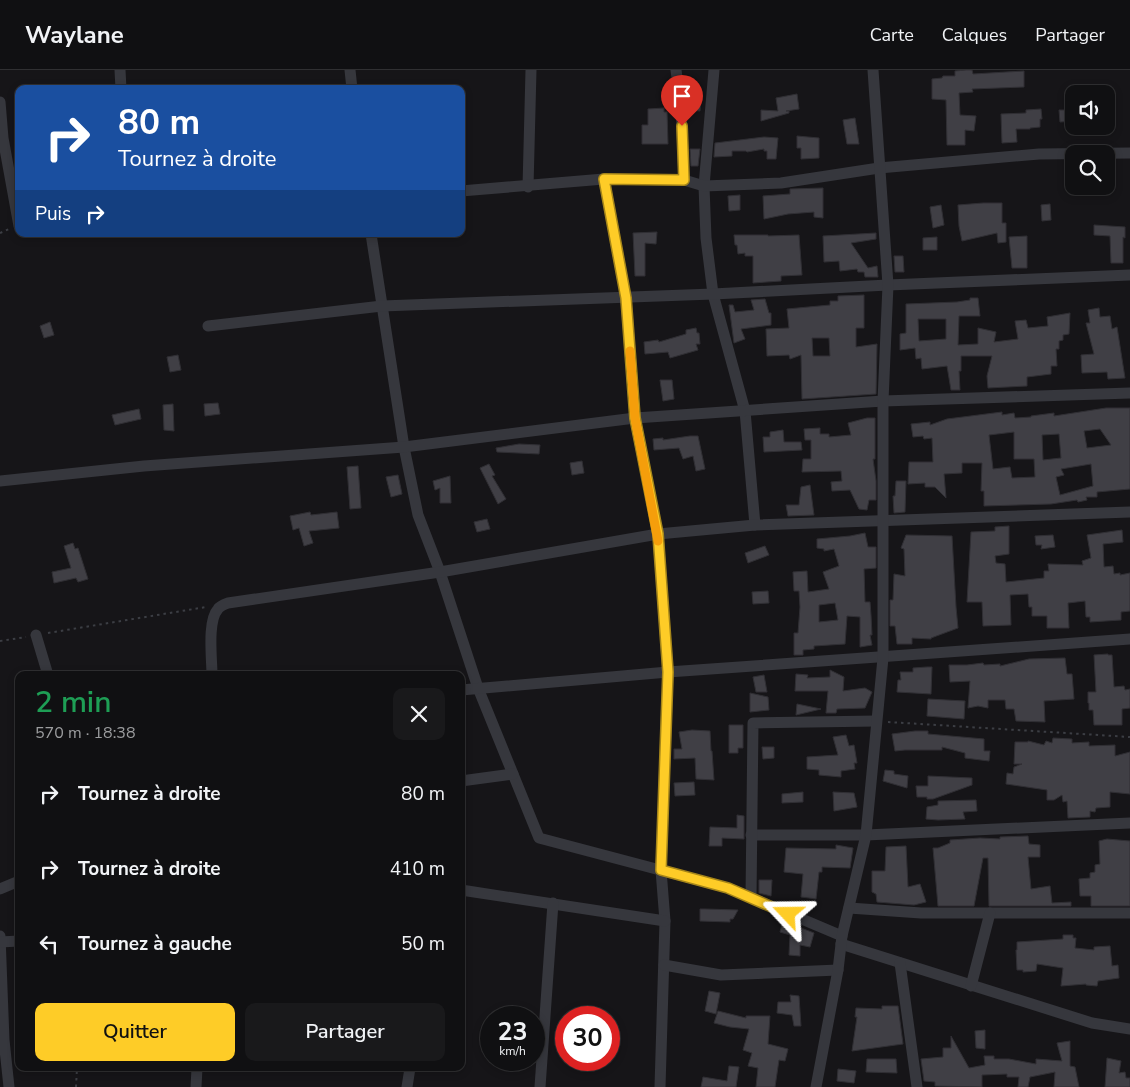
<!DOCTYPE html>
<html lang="fr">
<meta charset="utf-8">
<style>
body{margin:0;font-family:"Nunito Sans",sans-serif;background:#19191b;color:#f1f3f6;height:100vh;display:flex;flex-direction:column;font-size:19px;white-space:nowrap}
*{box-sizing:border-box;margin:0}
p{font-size:16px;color:#9c9d9f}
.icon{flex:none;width:28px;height:28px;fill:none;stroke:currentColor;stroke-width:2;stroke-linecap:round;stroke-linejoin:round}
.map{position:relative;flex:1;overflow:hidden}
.panel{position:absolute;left:15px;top:601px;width:450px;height:400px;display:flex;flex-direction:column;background:#101012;border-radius:10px;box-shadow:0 2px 8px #0003,0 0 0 1px #303032}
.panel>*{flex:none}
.hud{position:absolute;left:15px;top:15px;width:450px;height:152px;border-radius:10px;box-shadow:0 2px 8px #0003,0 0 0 1px #303032;background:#1a4fa0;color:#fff;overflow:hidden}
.fabs{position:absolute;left:1065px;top:15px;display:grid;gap:10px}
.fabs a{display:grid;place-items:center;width:50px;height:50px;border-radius:10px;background:#101012;box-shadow:0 2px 8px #0003,0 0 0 1px #303032;font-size:25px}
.speed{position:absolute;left:480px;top:936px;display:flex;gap:10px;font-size:25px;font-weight:700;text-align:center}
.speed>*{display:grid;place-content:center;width:65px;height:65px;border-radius:50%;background:#101012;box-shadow:0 2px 8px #0003,0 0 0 1px #303032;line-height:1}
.speed small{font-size:12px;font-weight:400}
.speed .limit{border:8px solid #d22;background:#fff;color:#111}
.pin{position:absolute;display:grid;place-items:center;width:42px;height:42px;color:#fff;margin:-51px -21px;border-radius:50% 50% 50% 0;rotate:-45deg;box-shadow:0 0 5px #0007}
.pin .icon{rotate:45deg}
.me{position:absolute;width:55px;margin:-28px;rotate:293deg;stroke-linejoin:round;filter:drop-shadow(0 0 4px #0008)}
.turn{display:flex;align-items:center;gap:18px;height:105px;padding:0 20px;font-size:22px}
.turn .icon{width:65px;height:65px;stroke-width:2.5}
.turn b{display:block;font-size:35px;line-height:42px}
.then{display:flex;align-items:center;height:48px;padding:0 20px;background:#0003;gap:10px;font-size:19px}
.round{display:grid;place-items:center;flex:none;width:52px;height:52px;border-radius:10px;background:#19191b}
.overview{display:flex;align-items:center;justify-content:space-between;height:85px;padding:0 20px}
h1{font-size:30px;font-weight:600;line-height:38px;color:#1e9e55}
.button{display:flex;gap:10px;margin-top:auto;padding:10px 20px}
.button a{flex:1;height:58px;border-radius:10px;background:#fecc27;color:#111;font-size:20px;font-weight:600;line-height:58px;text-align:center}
.button a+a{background:#19191b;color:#f1f3f6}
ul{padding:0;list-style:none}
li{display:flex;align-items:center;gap:15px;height:75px;padding:0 20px}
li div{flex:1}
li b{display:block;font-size:19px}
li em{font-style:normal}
header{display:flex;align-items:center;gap:30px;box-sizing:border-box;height:70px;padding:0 25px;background:#101012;border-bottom:1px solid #303032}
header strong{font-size:24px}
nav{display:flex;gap:28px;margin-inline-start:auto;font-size:18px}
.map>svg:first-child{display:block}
</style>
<header>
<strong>Waylane</strong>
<nav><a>Carte</a><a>Calques</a><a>Partager</a></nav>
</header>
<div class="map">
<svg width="1130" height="1017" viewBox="0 0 1130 1017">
<rect width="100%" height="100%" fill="#161518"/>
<g fill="#403f45" stroke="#302f34" fill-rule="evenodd">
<path d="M966,0H972L973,4L1024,1V17L972,19L973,22L959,23L960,45L976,46L974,61L965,60V75H947L946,30L932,29V9L942,8L943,6H955V1Z"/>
<path d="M797,24L799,39L786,41H789V43L761,51V40L778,41L776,28Z"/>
<path d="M689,29H701L700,41L689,40Z"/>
<path d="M664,38V42H667L668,74H642V55H648V39Z"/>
<path d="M1041,39L1042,49H1040V57L1030,58V59H1016L1017,72L1002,73L1001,44L1026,43V40Z"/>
<path d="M1059,40H1074V51L1060,52Z"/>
<path d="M855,48L859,74H847L843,50Z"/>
<path d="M797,66L819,68V88L801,89V78H797Z"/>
<path d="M764,67L778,68L776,89H767V81H764V79L747,82L746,81H732V86L714,87L715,73Z"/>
<path d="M690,79H700L698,96H691Z"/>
<path d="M823,118V148L814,147V142L788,144L764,149L763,126L790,124V119Z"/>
<path d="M740,125V140L729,141L728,126Z"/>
<path d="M983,133H1002V153H1006V172L998,173L997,163L962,171L959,156L958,135Z"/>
<path d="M1050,134L1051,150L1042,151L1041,135Z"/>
<path d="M941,135L944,155L933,158L930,137Z"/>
<path d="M1094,155L1125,157V168L1123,167V193H1111L1110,166L1094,165Z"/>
<path d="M657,162L656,174L645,173V206H635L633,163Z"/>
<path d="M876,163V169L851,173L868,198L877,196L878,207H865L864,202H858L857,199L840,201L839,191L824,192L823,166Z"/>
<path d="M734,165H768V166L799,165L802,205L781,206V211L753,213V186H745V183L738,184L737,175H735Z"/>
<path d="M1027,166V198H1012L1009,167Z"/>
<path d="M937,167V180H923V168Z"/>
<path d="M894,186H903L904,202H895Z"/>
<path d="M864,225V258H856V277L877,274L876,324L802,329L801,285L790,289L789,285L767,286L766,259L789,258L787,239L830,235V231H838V226ZM812,268H829L830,286H813Z"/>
<path d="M970,228H978L980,246H959L958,275L978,274V258L996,262L994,272L1018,269L1015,251L1026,250L1028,258L1048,256L1047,247L1070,243L1069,264L1063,265V270L1059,271V279H1056L1057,296H1051V304L1027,307V316L988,318L987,306L992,286H961V301H959L960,320H951L947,296L922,299L921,288L916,289L915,278L900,280V264L906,263V234L957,232L970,230ZM918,249H946V269L919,271Z"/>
<path d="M765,229L769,243H771V255L741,259L745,269L734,273L729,235H733L735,242L754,240L751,230Z"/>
<path d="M1099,238L1100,247L1110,246L1112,259L1117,257L1125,308L1108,309L1107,302L1082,303L1081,285L1094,284L1086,253H1090L1088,240Z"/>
<path d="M50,252L54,265L44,268L40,256Z"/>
<path d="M696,258L697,263H699L700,274H696L698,280L670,288L668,282L645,284L644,272L658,270L659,272L686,264V260Z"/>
<path d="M178,285L181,300L170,302L167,287Z"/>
<path d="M660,310H672L674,329L663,331Z"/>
<path d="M218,333L220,344L205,346L204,334Z"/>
<path d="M173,334L174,361L164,360L163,335Z"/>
<path d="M1106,338H1130V419L1097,422V427H1086L1087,430L1078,432L1077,430L1051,434L984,436V421H981L982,393H962V403L944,404L946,428L935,417H925V413L908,414L909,392H933L932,368L924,369L923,366L913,367L911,354L930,352V355L947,349L1002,342V345L1014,343L1015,348L1031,347V346L1054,343V346ZM1100,359L1111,375L1087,378L1084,361ZM1014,362V389H1034L1035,407L1012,408L1010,397L993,399L989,365ZM1059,364L1061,388L1043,390L1042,365ZM1091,394L1093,416L1060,425L1056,407L1064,405L1061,399Z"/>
<path d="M139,339L141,349L115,355L112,345Z"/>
<path d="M867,348H875V389H873L876,411V430H869L867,440L859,439L850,420L832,421L831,412L842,411L841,401L802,402L803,389H811V370H805L804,359L820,358V364H829V367L851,365L848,353Z"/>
<path d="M783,360L784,372H801L802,380L764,382L763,367H770V362Z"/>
<path d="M690,366H698L705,399L696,401L693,386L683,389L679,378L654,380L653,369L663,368V370Z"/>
<path d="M519,374L540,375L539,384L497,382L496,378Z"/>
<path d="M582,391L584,403L572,405L570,393Z"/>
<path d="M489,394L495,405L492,406L506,429L498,434L480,398Z"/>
<path d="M358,396L361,438L350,439L347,397Z"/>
<path d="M398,405L402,424L391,427L386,407Z"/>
<path d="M450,406L451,433H440V418L435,420L433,411Z"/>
<path d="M896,411H906L905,442L894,443L893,426H895Z"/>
<path d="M810,415L814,445L788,446L786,435H799L801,417Z"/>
<path d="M310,442L311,445L337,442L339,458L309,461L313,473L304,476L299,458L293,460L290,446Z"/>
<path d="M487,449L490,459L477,462L474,452Z"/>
<path d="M1009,456V484L995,486L996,493L1005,494L1006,512L1044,508V501H1049L1048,494L1083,495L1082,491L1091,488L1087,465L1122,460L1123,472L1103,474L1104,497L1113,496L1114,504L1120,503V505L1130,503V541L1121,542V550L1090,552V547H1086L1085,531L1068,533L1069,558H1047V546H1032V537H1029L1028,524L1010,525L1011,555L983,556L982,532H967L971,462L995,461V457Z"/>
<path d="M865,463L868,477H876V498L864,499L865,532H870L871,545L872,565H870L872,575L860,577V547L847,546L845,574L814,576V579L803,580V585H794V563H798L800,537L799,521H794L793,502L807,501L808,522L829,519L823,502L839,496L834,479L824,481V479L817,478V469L850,466ZM835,533L838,550L819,552V535Z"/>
<path d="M906,465L952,466L956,537L958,558L931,568V569L912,568V574H897L895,556H890V530H893L894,504L905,506L904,479L901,478Z"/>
<path d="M1053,465L1055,477L1041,479L1042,475H1036L1035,466Z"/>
<path d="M73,473L75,479L78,478L88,509L78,512L76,508L54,513L52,502L71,498L64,476Z"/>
<path d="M765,476L769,485L748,493L745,483Z"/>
<path d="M768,521L769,533L753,534L752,522Z"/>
<path d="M1108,584V585H1112L1114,617L1124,616L1125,620L1130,619V638L1122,639V655H1094L1093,640H1089V633H1088V622H1096L1094,585Z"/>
<path d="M1065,588L1067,604H1072L1074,629L1044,631L1045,652L1016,651L1014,639H1006L1005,630H988V638L978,636L968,638L970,611L950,612L949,595H967L983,593L984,595L1000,594V596L1029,589Z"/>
<path d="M927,597H932L931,624L897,622L898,610H901L900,602H913V598Z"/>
<path d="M830,600L844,607L843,621L865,618L872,622L865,638L837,639L836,643H826L828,621H795L796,604L808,605L807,608L830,607Z"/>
<path d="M764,605L767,622H756L753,607Z"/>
<path d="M750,623L768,627L769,640L750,642Z"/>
<path d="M928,629L965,631L964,649L927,646Z"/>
<path d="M797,634L821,639L796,645Z"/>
<path d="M729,655H743V678H738V683H729Z"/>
<path d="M692,660L710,661L711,681H712L714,710L696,709L695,688L674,689V679H682L679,662Z"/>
<path d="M915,661H928V664L984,669V681H990L989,691L965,688V683L942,677V680H905L895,681L892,664Z"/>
<path d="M846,665L849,676L854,675L857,693H854L855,699L841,701V707L819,705V700L807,699V687L838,685L833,667Z"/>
<path d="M1053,668L1072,669V673L1089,672V676L1115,675V686L1130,682V724L1110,722V737L1096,738L1095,742L1090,741V747L1068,748L1067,731L1063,732L1062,725L1054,730H1047V720L1006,714L1007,703L1013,704L1014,697L1022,694H1014L1015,672H1028V671L1044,675L1046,671L1052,673Z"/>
<path d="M762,677H774V688L763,689Z"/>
<path d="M885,700L894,701V704L908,706L907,718L883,711Z"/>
<path d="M928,706L972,708V715L933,729H927V727H917L916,716H928Z"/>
<path d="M694,712L695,725L675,726L674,713Z"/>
<path d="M803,722V732L782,733V724Z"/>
<path d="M833,722L854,723L857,737L834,741Z"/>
<path d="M976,730L977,741L963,742L965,749L938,750L926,749L927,737L938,735V731Z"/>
<path d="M737,745L744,746V769L722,768V776H709L710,757L737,758Z"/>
<path d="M1028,766L1029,774L1040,775V787H1028L1031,819L1050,816L1052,833L1071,832V836H989L988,788H983L974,836H938L933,778H938L950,773V770L980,768L1000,769V767Z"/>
<path d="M1107,769L1130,771V836H1091V826H1080L1079,809L1090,808V803L1095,802V795L1100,794L1099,771Z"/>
<path d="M836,775L853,778L850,798L822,797V802H819L816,829L801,827L803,804L784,802L786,778L836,779Z"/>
<path d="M906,776L908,817L920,814L926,832L914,835L877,832L876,824L872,822V801H885L886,777Z"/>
<path d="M759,810H772L771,826L759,823Z"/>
<path d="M700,839H705L738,840L733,849H730V852L700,851Z"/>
<path d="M783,851L814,863L810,877L800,875V886L789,885L790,865L780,862Z"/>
<path d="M1063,865H1073V868H1076L1075,878L1094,880V877L1110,876L1112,896L1118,895L1119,908L1098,911L1097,916L1086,915V914L1061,916L1063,898L1037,894L1036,901L1023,902V900H1017L1016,880H1017V872L1063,869Z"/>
<path d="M709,921L720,923L716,944L705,941Z"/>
<path d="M790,925L799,926L801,956H794L792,945L777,943L778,932H791Z"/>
<path d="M882,936H898L903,974L852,981L857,947H855L856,938L882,939Z"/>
<path d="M718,941L746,948V946H770L768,974L788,979L785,991L779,990L775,1017H756L758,998L748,996L752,983L743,980L749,959L730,957L714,953Z"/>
<path d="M985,960V979L976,978L975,961Z"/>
<path d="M951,966L969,998L985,995L984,986H994V989H1009L1036,994V989L1062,991L1057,973L1070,971V996L1075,997L1079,1017H1054L1055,1002L1030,1007L1028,1017H1018L1019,1007H1007V1004L982,1005V1017L935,1016V1012L924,1011L921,989L943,987V978H951Z"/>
<path d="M1107,988L1121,991L1119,1003L1125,1002L1126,1008H1130V1017H1105Z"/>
<path d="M867,989H896L897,1003L866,1002Z"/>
<path d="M729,996L739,997L736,1017H701L703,1007L727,1011Z"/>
<path d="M838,999L856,1001L854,1013L837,1011Z"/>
</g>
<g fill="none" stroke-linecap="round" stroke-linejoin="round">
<g stroke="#3c3e44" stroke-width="2" stroke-dasharray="2.5 4" stroke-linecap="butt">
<path d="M0,163L9,159"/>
<path d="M48,563L206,537"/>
<path d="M0,571L26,567"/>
<path d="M888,652L1130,667"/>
<path d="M76,1017L77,998"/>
</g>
<g stroke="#36373d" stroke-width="11">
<path d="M120,0L121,19"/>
<path d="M350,0L352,19"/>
<path d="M676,0L681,38L684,110"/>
<path d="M714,0L704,116L706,168L713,224L745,341L755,455"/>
<path d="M0,32L3,68L19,156"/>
<path d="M604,109L626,228L635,348L658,464L668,602L661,800L665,851L660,1017"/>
<path d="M528,117L531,0"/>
<path d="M461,121L604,109L684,110L704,116L781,113L879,98L1039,84L1130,83"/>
<path d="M371,164L404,377L418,445L440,502L478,618L539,768L728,818L842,866"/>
<path d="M208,256L382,236L713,224L888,215L1130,205"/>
<path d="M0,411L144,396L404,377L635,348L883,331L1130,323"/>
<path d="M36,565L48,605"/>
<path d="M212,605C212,589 207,551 218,539C220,536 225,534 228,533L440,502L658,464L755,455L1130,442"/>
<path d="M461,620L668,602L1130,569"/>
<path d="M461,711L513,704"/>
<path d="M751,765H866L1130,753"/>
<path d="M0,819L19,811"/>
<path d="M461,820L665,851"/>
<path d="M751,828L753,653L876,651"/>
<path d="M849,838L921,843H1130"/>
<path d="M0,866L4,970L9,1017"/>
<path d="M0,872L19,871"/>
<path d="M841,874L1092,953L1130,959"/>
<path d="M900,893L917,1017"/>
<path d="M664,895L721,905L838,900"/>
<path d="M971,916L990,843"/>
<path d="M196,1017L197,998"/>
<path d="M407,1017L410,998"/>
<path d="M540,1017L553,833"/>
<path d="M816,1017L838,900L842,866L866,765L883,588V331L888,215L873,0"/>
</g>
</g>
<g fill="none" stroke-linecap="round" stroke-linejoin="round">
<g stroke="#a58519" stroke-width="12">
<path id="route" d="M682,56L684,110L604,109L626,228L635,348L658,464L668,602L661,800L728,818L788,844"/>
</g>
<use href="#route" stroke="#fecc27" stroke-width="9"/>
<path stroke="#f59e0b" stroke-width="9" d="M630,281L635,348L658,471"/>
</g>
</svg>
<div class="fabs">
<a><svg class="icon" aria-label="sound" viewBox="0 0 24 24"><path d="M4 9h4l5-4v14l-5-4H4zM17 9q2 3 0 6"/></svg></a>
<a><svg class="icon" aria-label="search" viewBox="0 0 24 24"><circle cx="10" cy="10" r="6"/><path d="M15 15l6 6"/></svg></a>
</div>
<div class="speed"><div>23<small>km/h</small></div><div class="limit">30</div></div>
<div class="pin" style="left:682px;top:56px;background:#d93025"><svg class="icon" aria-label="arrive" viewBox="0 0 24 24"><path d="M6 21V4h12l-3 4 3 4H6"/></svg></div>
<svg class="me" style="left:788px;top:844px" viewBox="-20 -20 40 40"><path d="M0-17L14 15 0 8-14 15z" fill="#fecc27" stroke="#fff" stroke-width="4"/></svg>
<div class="hud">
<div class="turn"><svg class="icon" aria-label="right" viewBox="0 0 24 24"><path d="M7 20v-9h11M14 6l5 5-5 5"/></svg><div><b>80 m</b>Tournez à droite</div></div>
<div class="then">Puis<svg class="icon" aria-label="right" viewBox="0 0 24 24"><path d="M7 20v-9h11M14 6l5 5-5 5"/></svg></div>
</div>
<section class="panel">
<div class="overview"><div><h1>2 min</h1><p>570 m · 18:38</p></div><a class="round"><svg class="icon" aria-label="close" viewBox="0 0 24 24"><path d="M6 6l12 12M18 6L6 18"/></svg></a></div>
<ul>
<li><svg class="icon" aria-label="right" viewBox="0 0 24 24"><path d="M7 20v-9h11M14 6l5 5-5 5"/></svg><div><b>Tournez à droite</b></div><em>80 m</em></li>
<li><svg class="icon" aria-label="right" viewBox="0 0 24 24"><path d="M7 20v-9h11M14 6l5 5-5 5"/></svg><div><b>Tournez à droite</b></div><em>410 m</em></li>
<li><svg class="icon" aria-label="left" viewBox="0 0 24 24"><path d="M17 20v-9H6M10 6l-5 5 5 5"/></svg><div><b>Tournez à gauche</b></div><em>50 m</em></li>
</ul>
<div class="button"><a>Quitter</a><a>Partager</a></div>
</section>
</div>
